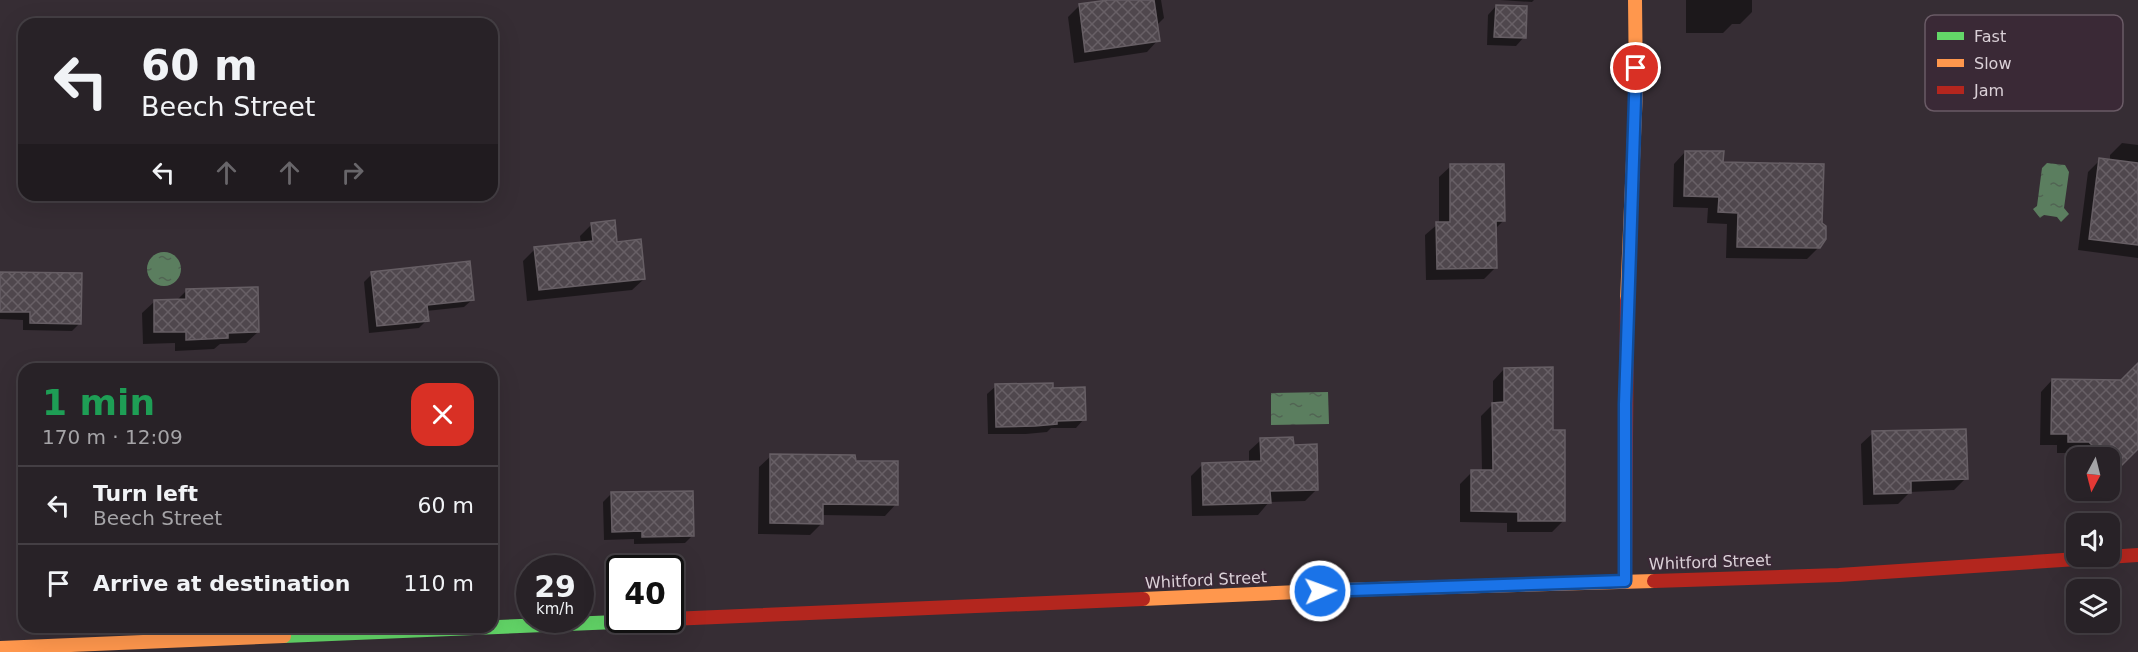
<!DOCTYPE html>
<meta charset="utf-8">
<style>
body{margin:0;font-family:"DejaVu Sans",sans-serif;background:#342f33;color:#f1f3f6;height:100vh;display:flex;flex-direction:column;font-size:22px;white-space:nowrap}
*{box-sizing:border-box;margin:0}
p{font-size:20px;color:#a5a4a7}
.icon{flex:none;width:33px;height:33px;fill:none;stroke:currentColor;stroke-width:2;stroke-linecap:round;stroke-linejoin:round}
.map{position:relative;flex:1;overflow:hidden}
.sheet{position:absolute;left:18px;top:363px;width:480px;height:270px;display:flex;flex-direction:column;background:#282227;border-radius:18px;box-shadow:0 6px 24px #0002,0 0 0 2px #443f44}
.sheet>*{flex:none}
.banner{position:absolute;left:18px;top:18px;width:480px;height:183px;border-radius:18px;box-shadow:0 6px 24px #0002,0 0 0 2px #443f44;background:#282227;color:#f1f3f6;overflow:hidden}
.needle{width:39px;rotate:187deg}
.tools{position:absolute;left:2066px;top:447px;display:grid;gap:12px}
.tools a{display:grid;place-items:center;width:54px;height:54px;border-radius:12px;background:#282227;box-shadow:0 6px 24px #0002,0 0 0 2px #443f44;font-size:30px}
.speed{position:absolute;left:516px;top:555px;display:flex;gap:12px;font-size:30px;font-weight:700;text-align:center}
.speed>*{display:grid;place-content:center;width:78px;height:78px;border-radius:50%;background:#282227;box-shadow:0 6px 24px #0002,0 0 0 2px #443f44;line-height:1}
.speed small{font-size:15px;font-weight:400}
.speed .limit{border:3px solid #111;border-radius:9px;background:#fff;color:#111}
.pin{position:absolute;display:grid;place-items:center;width:51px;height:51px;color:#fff;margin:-26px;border:3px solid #fff;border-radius:50%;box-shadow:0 2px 6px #0007}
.me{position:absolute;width:66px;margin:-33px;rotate:88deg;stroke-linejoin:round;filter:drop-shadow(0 0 4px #0008)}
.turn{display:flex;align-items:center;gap:21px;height:126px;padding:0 24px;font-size:27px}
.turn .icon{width:78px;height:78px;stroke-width:2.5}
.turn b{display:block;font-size:42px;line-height:51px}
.lanes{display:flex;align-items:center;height:57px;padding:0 24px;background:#0003;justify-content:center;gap:30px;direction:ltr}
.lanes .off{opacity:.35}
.round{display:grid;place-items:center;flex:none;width:63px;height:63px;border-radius:18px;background:#342f33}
.headline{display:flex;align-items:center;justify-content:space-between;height:102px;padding:0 24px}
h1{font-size:36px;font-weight:600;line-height:45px;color:#1e9e55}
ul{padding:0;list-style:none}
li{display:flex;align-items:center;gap:18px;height:78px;padding:0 24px;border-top:2px solid #443f44}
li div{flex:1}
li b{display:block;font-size:22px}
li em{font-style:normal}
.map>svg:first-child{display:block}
</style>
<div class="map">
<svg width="2138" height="652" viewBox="0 0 2138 652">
<defs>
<pattern id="water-ripples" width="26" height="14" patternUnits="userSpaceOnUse" patternTransform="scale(1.5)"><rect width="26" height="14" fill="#5b7e5f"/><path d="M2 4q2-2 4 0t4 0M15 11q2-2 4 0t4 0" fill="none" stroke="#516453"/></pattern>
<pattern id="building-cross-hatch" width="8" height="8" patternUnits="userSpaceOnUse" patternTransform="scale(1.5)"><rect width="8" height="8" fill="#4f474d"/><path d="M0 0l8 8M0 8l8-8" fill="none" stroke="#686066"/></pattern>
</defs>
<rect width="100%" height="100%" fill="#362d34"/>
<g fill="url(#water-ripples)">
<path d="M2047,163L2065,165L2069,172L2064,208L2069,214L2061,222L2057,217L2044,215L2040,218L2033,209L2037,206L2042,168Z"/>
<circle cx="164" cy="269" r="17"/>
<path d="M1328,392L1329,424L1271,425V393Z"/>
</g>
<g fill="#0007">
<path d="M1101,0H1161L1164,18L1156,26L1158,40L1147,52L1074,63L1068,17L1079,6L1101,3Z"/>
<path d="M1500,0H1534L1532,2Z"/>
<path d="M1686,0H1752V12L1740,24H1732L1723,33H1686Z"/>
<path d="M1496,6L1524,37L1516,46L1487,45L1488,15Z"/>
<path d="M2122,143L2138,145V258L2078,250L2088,172L2100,160L2110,161V155Z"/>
<path d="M1685,152L1722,164L1819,247L1807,259L1726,258L1727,224L1707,223L1708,208L1673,207L1674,164Z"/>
<path d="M1451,166L1504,220L1495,229V268L1484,279L1426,280L1425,235L1439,223V177Z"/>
<path d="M592,224L616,244L644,279L632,290L527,301L523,261L535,249L581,244L580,236Z"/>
<path d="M0,273L80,323L72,331L23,330V320L0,319Z"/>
<path d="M372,274L473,299L464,307L426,311L427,320L419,328L369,333L364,282Z"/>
<path d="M187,290L258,332L246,343L220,344L214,349L175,351V343L143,344L142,313L154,302L176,301Z"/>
<path d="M1504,369L1551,432L1564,520L1552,532H1507V523L1460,522V484L1472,472H1482L1481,416L1493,404V381Z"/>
<path d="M2138,379V447L2109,476V458H2081L2077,453H2057V445H2040L2041,392L2052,380L2121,382Z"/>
<path d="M996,386L1052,389L1084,419L1076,428H1051L1047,432L1026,434H988L987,394Z"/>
<path d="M1873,433L1966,478L1954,490L1910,492L1898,504L1863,505L1861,444Z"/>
<path d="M1261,440L1317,489L1305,501L1269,502L1258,515L1192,516L1191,476L1202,465L1249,463V451Z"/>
<path d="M771,456L854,462L896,504L885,516L821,515L822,523L810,535L758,534L759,467Z"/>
<path d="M611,494L693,535L685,543L634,544V539L604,540L603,502Z"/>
</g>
<g fill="url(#building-cross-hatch)" stroke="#665e64" stroke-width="1.5">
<path d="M1108,0H1154L1160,41L1085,52L1079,4Z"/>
<path d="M1496,5L1527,6L1526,38L1494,37Z"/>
<path d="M1685,151H1724L1723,162L1824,164L1822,223L1826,226V239L1820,248L1737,247L1738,213L1718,212L1719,197L1684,196Z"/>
<path d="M2099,158L2138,163V245L2089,239Z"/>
<path d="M1450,164H1504L1505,221H1496L1497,268L1437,269L1436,222H1450Z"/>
<path d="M615,220L617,242L641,239L645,279L539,290L534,247L593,241L591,223Z"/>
<path d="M470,261L474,300L427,305L429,321L377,326L371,272Z"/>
<path d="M0,272L82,273L81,324L30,323V312H0Z"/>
<path d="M258,287L259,332L228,333V338L186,340V332H154V300L186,299V289Z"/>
<path d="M2138,363V449L2117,470L2109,462V458H2104L2089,442H2068V434H2051L2052,379L2121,380Z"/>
<path d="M1553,367V430H1565V521H1518V512L1471,511V470H1493L1492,403L1504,402V368Z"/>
<path d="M1053,383V388L1085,387L1086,420L1057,421V424L1035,426L996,427L995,384Z"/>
<path d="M1966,429L1968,479L1911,481V493L1874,494L1872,431Z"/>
<path d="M1293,437L1294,445L1317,444L1318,490L1270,491L1271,503L1203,505L1202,463L1261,461L1260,438Z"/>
<path d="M770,454L855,455L856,461H898V505L823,504V524L770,523Z"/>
<path d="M693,491L694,536L642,537V531L612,532L611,492Z"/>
</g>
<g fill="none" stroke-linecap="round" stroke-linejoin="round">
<path stroke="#63d668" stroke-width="14" d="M284,636L665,620"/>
<g stroke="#ff974d" stroke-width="14">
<path d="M1627,300L1636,90L1635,0"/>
<path d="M1143,599L1342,590L1654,581"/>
<path d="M0,648L284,636"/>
</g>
<g stroke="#b3261e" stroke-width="14">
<path d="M1625,581L1627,300"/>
<path d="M1654,581L1839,575L2138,555"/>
<path d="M670,619L1143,599"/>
</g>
</g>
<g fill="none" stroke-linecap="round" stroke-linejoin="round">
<g stroke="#114b97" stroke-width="15">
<path id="route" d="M1320,591L1625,581V404L1636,68"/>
</g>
<use href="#route" stroke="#1a73e8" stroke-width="10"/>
</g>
<g text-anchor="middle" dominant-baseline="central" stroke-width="4.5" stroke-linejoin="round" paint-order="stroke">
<g font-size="16" fill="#dad0d7" stroke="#3a2936">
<text transform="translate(1710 562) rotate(-2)">Whitford Street</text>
<text transform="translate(1206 580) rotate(-3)">Whitford Street</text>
</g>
</g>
<rect x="1925" y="15" width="198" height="96" rx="9" fill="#3a2936" stroke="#6a5b66" stroke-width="1.5"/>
<rect x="1937" y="32" width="27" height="8" fill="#63d668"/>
<rect x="1937" y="59" width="27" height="8" fill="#ff974d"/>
<rect x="1937" y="86" width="27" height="8" fill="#b3261e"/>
<g font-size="16" fill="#dad0d7">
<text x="1974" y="42">Fast</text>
<text x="1974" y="69">Slow</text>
<text x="1974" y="96">Jam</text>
</g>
</svg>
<div class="tools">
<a><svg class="needle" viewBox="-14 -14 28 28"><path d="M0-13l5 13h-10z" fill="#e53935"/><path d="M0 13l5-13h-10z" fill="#a5a4a7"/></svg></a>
<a><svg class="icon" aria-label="sound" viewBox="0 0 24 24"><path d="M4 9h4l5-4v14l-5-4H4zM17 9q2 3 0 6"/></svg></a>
<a><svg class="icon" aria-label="layers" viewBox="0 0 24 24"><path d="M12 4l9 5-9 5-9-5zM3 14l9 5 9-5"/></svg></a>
</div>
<div class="speed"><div>29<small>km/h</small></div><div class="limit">40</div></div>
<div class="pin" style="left:1636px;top:68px;background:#d93025"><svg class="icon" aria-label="arrive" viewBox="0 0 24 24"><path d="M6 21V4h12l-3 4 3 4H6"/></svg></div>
<svg class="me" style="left:1320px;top:591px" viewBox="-20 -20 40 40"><circle r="17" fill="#1a73e8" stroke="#fff" stroke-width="3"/><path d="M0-11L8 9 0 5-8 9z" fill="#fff"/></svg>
<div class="banner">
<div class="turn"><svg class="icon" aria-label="left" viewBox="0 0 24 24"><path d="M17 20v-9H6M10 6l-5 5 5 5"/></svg><div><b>60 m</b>Beech Street</div></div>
<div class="lanes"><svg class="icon" aria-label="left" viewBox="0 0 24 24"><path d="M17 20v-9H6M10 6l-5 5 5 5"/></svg><svg class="icon off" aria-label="ahead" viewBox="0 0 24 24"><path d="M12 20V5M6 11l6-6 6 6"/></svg><svg class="icon off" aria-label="ahead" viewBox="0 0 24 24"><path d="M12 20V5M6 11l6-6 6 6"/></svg><svg class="icon off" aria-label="right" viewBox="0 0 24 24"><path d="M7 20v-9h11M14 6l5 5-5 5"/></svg></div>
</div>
<section class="sheet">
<div class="headline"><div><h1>1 min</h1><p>170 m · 12:09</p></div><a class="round" style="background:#d93025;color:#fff"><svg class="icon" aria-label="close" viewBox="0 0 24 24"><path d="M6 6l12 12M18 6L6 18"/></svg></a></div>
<ul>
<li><svg class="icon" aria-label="left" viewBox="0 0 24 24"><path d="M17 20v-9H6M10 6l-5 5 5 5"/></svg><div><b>Turn left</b><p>Beech Street</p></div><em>60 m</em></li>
<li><svg class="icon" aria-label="arrive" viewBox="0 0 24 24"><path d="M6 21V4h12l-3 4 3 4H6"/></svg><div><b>Arrive at destination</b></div><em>110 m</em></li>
</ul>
</section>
</div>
